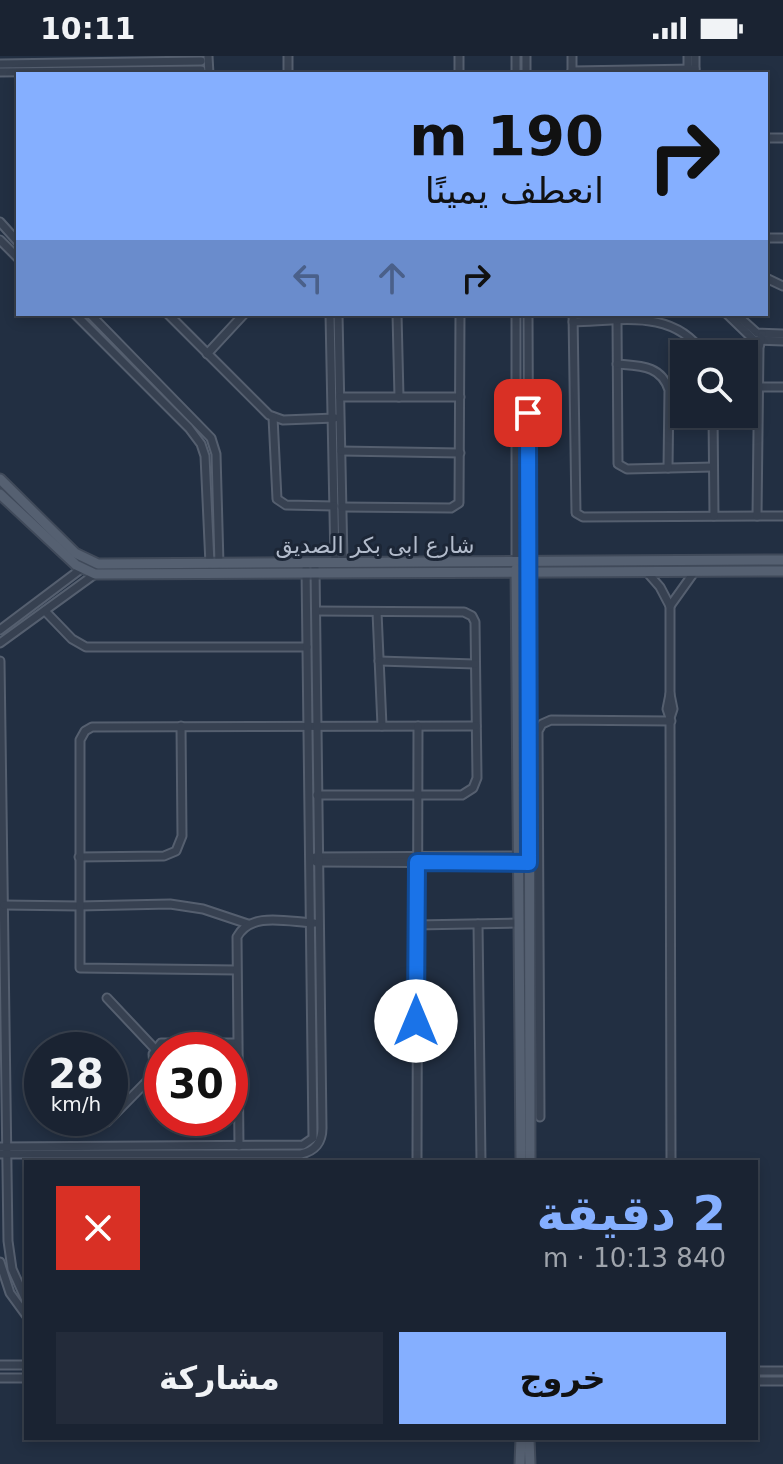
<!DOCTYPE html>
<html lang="ar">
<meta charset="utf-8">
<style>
body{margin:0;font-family:"DejaVu Sans","Noto Sans Arabic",sans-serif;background:#232b3a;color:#f1f3f6;direction:rtl;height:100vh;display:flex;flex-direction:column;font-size:30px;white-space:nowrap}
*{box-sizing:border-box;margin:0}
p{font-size:26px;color:#9fa4ac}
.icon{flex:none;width:44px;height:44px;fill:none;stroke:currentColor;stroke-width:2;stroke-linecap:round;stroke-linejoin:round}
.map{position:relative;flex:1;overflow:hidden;direction:ltr}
.details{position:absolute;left:24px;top:1104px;width:734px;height:280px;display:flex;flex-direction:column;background:#1a2332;border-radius:0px;box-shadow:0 4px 12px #0003,0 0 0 2px #38404d;direction:rtl}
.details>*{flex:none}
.banner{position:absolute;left:16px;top:16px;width:752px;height:244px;border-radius:0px;box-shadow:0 4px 12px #0003,0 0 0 2px #38404d;direction:rtl;background:#85afff;color:#111;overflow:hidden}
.fabs{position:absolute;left:670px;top:284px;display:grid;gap:16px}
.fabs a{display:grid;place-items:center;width:88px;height:88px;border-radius:0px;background:#1a2332;box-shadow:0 4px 12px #0003,0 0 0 2px #38404d;font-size:40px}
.speed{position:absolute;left:24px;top:976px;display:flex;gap:16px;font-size:40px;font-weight:700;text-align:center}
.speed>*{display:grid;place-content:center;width:104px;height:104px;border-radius:50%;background:#1a2332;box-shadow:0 4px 12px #0003,0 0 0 2px #38404d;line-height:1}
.speed small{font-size:20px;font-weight:400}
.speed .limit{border:12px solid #d22;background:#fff;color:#111}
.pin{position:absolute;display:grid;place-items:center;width:68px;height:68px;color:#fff;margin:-34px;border-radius:16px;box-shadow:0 4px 12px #0006}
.me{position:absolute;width:88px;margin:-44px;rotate:0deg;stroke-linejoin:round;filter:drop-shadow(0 0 6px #0008)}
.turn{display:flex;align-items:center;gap:28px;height:168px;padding:0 32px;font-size:36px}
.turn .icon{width:104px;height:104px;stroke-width:2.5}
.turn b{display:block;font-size:56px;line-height:68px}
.lanes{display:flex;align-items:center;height:76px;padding:0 32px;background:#0003;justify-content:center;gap:40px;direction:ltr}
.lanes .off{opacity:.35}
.round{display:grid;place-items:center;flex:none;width:84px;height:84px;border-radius:0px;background:#232b3a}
.headline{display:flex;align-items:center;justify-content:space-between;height:136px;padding:0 32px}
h1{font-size:48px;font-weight:600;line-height:60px;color:#85afff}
.action{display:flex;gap:16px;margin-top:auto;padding:16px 32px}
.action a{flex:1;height:92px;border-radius:0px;background:#85afff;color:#111;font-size:32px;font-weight:600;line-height:92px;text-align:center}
.action a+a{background:#232b3a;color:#f1f3f6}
.status{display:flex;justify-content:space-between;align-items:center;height:56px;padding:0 40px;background:#1a2332;direction:ltr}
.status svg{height:22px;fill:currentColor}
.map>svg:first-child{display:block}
</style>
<div class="status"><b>10:11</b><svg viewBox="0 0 49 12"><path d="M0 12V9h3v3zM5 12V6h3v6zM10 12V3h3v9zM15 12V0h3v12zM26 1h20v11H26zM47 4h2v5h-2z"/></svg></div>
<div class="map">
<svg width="783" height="1408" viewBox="0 0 783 1408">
<rect width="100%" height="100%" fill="#222f42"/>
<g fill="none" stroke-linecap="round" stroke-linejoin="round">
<g stroke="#555f6f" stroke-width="11">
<g id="minor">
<path d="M208,0L209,18"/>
<path d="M288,0V18"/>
<path d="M459,0V18"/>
<path d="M516,0V18"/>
<path d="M526,0V18"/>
<path d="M688,0V18"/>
<path d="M695,0V16"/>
<path d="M0,8L201,5"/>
<path d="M572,15L695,13"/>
<path d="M0,16L201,14"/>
<path d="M572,18V0"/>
<path d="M766,82H783"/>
<path d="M0,166L18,186"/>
<path d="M766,182H783"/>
<path d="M0,184L18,202"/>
<path d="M766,222L783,230"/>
<path d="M75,258L189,372L201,388L205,400L210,508"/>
<path d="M90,258L211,382L216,398L219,508"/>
<path d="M168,258L269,359L283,364L335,362"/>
<path d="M330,258L335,507"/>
<path d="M338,258L343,507"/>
<path d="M397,258L399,341"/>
<path d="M528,258L529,506"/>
<path d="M573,258L576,457L583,461L783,460"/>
<path d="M727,258L754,284L783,285"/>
<path d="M736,258L757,277L783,278"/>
<path d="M617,265L618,408L627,413L713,411"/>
<path d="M573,266C621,265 673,252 704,298"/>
<path d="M207,298L244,258"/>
<path d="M617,308C640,310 661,309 669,334L668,412"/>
<path d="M759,331H783"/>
<path d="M340,341H460"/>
<path d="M713,358L714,460"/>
<path d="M273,361L277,443L286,449L334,450"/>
<path d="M341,395L460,397"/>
<path d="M342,451L451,452L459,447L460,258"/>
<path d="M757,460L759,292L762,278"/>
<path d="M516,506V258"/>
<path d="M646,515L660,531L670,550V638L673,653L670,662L671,1106"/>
<path d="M670,550L695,515"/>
<path d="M45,555L72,583L86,591H307"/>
<path d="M316,555L464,556L472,560L475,566L477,722L473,732L462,739H317"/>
<path d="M377,556L382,670"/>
<path d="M0,574L81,513"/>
<path d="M0,587L95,518"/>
<path d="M0,605L8,1185L12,1213L26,1244"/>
<path d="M379,605L475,608"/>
<path d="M670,662L667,653L670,638"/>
<path d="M79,801L164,800L176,795L182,780L181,670"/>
<path d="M315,801L523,800"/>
<path d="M316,806L523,807"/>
<path d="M4,849L79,850L170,848L203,853L248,868"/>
<path d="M478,868L481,1106"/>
<path d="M416,869L518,867"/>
<path d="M236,914L80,912V684L85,675L92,671L476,670"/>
<path d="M107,942L155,993"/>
<path d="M162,1019L154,1010L153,998L161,987H236"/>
<path d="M540,1061L538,675L542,668L551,664L671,665"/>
<path d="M107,1066L157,1015"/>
<path d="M239,1090L237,881C251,855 288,866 314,867"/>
<path d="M0,1091L303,1089L313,1082L306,513"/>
<path d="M0,1098H301C315,1095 322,1086 322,1072L315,512"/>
<path d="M417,1106L418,670"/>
<path d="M0,1206L10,1237L26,1259"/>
<path d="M0,1309H26"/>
<path d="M756,1315H783"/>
<path d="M0,1322H26"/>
<path d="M756,1325H783"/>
</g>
</g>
<g stroke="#404a5a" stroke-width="13">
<g id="major">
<path d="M0,423L75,497L98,508L783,504"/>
<path d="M0,438L76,509L95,518L783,515"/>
<path d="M516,513L521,1106"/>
<path d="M529,513L530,1106"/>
<path d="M529,1382L530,1408"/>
<path d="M520,1408L521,1382"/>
</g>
</g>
<use href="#minor" stroke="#374151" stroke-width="7"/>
<use href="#major" stroke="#556071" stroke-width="9"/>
</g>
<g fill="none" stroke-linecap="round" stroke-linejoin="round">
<g stroke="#114b97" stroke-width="20">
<path id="route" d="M416,965L417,806L529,807L528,357"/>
</g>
<use href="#route" stroke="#1a73e8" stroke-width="14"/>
</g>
<g text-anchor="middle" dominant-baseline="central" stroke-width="6" stroke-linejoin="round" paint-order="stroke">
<g font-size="22" fill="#b3bccc" stroke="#1c2636">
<text x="375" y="489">شارع ابى بكر الصديق</text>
</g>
</g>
</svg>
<div class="fabs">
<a><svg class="icon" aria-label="search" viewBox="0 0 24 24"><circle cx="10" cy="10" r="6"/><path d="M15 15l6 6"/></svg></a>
</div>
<div class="speed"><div>28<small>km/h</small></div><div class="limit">30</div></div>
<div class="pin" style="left:528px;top:357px;background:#d93025"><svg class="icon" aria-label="arrive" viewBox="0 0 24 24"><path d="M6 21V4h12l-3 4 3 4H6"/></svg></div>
<svg class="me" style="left:416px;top:965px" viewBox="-20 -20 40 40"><circle r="19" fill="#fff"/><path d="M0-13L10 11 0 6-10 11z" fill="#1a73e8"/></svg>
<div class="banner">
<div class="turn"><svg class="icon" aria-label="right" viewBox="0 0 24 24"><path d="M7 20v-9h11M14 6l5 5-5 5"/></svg><div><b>190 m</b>انعطف يمينًا</div></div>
<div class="lanes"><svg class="icon off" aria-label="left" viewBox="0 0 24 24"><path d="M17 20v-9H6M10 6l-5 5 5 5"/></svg><svg class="icon off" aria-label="ahead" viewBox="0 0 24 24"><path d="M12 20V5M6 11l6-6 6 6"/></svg><svg class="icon" aria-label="right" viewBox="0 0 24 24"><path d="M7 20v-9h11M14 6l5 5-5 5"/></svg></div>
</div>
<section class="details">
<div class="headline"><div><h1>2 دقيقة</h1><p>840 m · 10:13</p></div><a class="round" style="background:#d93025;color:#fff"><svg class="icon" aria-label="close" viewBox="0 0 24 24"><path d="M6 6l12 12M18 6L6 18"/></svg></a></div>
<div class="action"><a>خروج</a><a>مشاركة</a></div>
</section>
</div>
